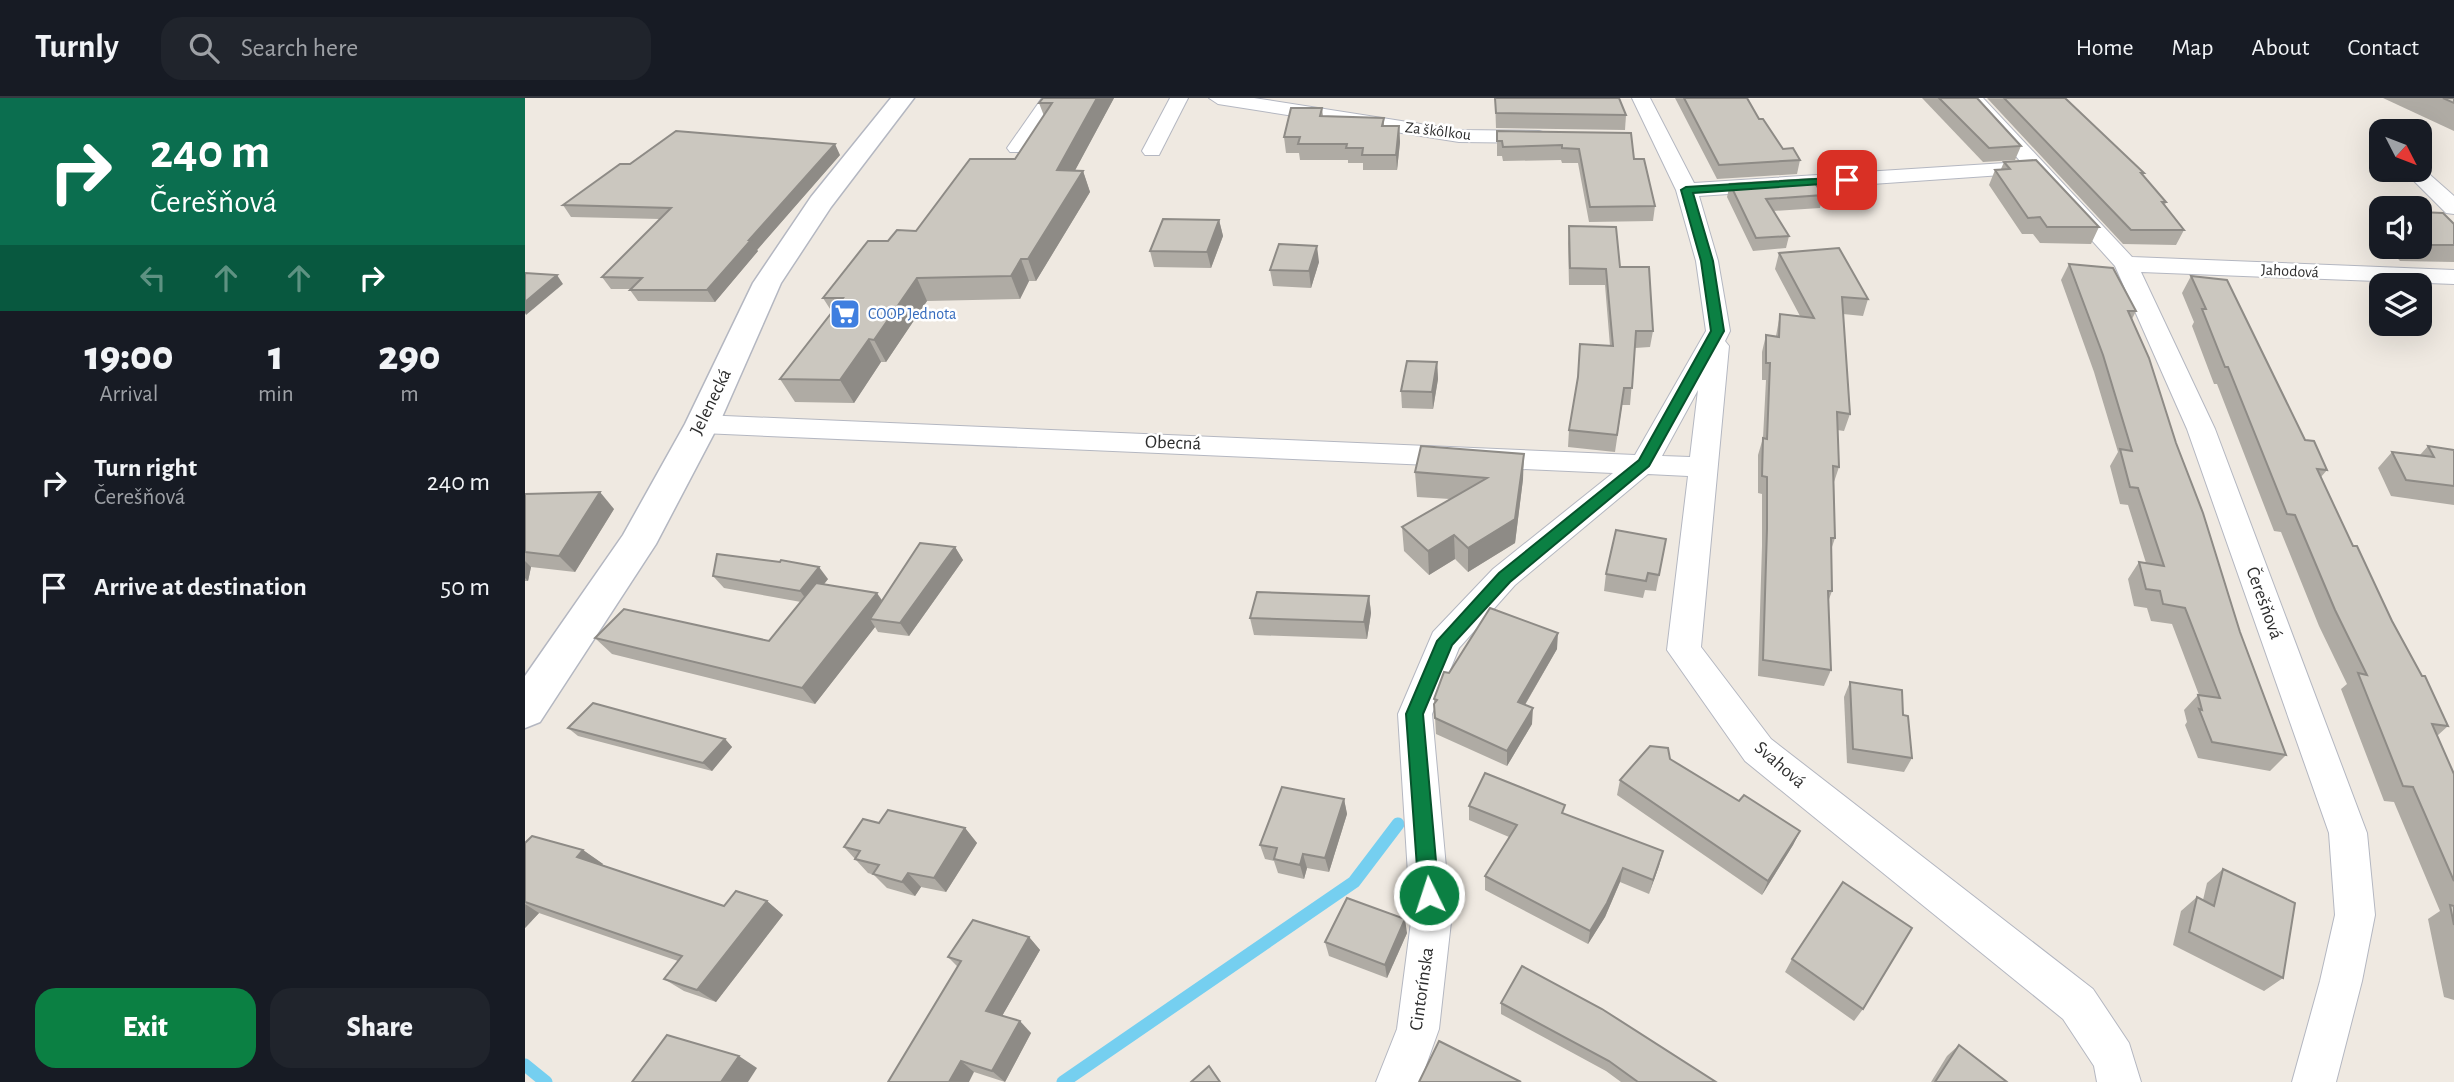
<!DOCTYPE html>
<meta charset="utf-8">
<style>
body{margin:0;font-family:"Alegreya Sans",sans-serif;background:#20242c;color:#f1f3f6;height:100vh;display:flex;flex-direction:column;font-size:26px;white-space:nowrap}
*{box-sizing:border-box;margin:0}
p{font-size:23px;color:#9ea1a6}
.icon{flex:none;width:38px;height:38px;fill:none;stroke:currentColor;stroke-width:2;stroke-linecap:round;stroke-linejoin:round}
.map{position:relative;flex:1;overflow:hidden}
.side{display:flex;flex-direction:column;background:#171b24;width:525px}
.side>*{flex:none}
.guide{background:#0b6e4f;color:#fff;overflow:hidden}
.needle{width:46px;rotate:132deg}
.tools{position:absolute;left:1844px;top:21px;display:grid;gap:14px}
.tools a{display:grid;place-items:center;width:63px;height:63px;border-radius:14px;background:#171b24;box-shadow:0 7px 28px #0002;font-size:35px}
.pin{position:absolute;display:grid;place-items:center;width:60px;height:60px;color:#fff;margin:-30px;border-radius:14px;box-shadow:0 4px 10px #0006}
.me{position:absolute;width:77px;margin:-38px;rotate:356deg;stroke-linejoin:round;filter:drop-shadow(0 0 5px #0008)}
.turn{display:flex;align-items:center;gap:24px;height:147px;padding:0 35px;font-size:32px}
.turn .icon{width:91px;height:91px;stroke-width:2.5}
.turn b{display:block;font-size:49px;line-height:60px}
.lanes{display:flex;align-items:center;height:66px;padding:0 35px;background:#0003;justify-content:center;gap:35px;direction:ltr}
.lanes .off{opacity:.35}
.eta{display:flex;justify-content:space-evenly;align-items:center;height:119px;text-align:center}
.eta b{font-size:42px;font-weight:800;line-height:49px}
.action{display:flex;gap:14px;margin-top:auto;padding:14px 35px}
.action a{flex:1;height:80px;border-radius:21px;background:#0b8043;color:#fff;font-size:28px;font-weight:800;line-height:80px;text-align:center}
.action a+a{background:#20242c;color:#f1f3f6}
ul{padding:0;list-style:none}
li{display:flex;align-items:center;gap:21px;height:105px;padding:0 35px}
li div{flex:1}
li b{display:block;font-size:26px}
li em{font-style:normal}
header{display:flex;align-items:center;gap:42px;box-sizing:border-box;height:98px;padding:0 35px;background:#171b24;border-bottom:2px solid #363941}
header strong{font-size:33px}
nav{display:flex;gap:38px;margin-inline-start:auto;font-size:24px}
.search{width:490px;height:63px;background:#20242c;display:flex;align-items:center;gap:18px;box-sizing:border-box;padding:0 24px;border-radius:21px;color:#9ea1a6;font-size:26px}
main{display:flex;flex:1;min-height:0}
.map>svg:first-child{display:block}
</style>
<header>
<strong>Turnly</strong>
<div class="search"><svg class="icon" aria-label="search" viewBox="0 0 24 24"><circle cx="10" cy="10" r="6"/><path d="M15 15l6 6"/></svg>Search here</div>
<nav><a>Home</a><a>Map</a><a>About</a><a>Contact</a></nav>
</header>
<main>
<section class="side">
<div class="guide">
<div class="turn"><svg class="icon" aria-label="right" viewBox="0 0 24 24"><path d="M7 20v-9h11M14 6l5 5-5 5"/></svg><div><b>240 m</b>Čerešňová</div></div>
<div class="lanes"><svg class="icon off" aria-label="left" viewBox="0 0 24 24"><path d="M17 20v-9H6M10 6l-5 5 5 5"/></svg><svg class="icon off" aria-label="ahead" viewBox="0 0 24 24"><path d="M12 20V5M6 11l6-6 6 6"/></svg><svg class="icon off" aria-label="ahead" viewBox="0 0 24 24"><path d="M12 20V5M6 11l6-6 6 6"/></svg><svg class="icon" aria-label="right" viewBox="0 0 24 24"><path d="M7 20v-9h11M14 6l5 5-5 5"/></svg></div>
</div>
<div class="eta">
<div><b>19:00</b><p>Arrival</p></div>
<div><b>1</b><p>min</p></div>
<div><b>290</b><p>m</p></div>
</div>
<ul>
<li><svg class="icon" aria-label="right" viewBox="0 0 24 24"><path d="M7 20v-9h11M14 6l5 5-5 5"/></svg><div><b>Turn right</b><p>Čerešňová</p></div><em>240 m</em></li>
<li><svg class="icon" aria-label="arrive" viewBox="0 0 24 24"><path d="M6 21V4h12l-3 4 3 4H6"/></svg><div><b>Arrive at destination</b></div><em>50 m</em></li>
</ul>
<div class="action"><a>Exit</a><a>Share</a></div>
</section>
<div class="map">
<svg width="1929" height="984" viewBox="0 0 1929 984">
<rect width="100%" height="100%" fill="#efe9e1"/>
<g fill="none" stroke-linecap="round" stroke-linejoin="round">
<g stroke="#75cff0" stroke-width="13">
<path d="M0,967L21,984"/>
<path d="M538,984L829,784L873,726"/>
</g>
<g stroke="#b4b7c1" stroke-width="2">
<g id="street">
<path d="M517,0H535L499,54H485L482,50Z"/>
<path d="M645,0H663L634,57H620L617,53Z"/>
<path d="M684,0H729L934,32L1014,33L1021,35L1024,39L1021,43L1014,45L934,44L693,6Z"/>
<path d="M1107,0H1125L1169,85L1496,64L1439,0H1458L1607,159L1929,172V186L1616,174L1690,331L1842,735L1850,817L1837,883L1811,984H1767L1795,883L1810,817L1804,735L1662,331L1590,168L1506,75L1174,98L1193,163L1205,233L1200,243L1204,248L1176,549L1246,641L1568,891L1604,945L1616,984H1572L1569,968L1538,921L1220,663L1142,552L1163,378L1123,376L990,487L934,550L907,616L926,824L914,931L895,984H851L872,931L886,824L873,616L908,534L968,471L1088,375L177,335L167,332L163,326L167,320L177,317L1110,357L1181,233L1171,163L1151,92ZM1173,292L1165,359L1137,358Z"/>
<path d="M1895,68L1929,98V116L1921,115L1878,72H1895Z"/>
</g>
</g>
<g stroke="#b4b7c1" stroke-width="3">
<path id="secondary" d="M366,0H389L306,109L256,185L194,326L131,446L15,624L0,630V578L98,437L160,326L228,185L286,99Z"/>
</g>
<use href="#street" fill="#fff" fill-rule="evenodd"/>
<use href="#secondary" fill="#fff" fill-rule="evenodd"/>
</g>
<g fill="#afaba4">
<path d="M518,0H589L550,72L558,73L565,94L511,183H504L495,201L402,203L361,264H356L329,305L270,304L255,281L307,214L298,200L363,143L391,133L490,61L519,18L514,5Z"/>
<path d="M970,0L1101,17L1100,32L971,30Z"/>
<path d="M1150,0H1222L1234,21L1258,51L1275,62L1272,76L1192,81Z"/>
<path d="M1397,0H1452L1496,48L1490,62L1458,64Z"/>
<path d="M1462,0H1540L1619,75L1617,77L1641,104L1640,107L1659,132L1651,147L1598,146Z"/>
<path d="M1858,0H1929V33Z"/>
<path d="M797,10L798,18L859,20V28H874L875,44L872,72H838V65H823V62H775L774,55H761L759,39Z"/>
<path d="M972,33L1109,61L1130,108L1128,123L1064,124L1053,65H1037L1036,62L978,63L977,58H972Z"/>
<path d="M315,57L232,152L233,153L190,204L113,203L105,192V191H86L77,179L135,121L46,119L38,107L105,66Z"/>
<path d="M1479,64L1574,129L1566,146L1515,145L1508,136H1497L1464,87L1470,72L1476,71Z"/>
<path d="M1205,86L1298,97L1295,110L1248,113L1264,138L1261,150L1228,153L1202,99Z"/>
<path d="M1855,113H1857V143L1844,129Z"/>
<path d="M1895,114L1929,126V164L1875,163L1862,149H1895Z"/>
<path d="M694,122L698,138L686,170L629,169L625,153Z"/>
<path d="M1044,128L1095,169L1128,233L1125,249L1110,250L1105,307H1097L1090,354L1043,349L1044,332L1085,248L1080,187H1044L1043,145Z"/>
<path d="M1254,155L1343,201L1338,218L1318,216L1325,316L1319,333L1312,332L1314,369L1309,384L1310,440L1306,452L1307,493L1303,504L1306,572L1299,588L1233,578L1237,448V396L1233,395V357L1238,340L1241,282H1237V254L1241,237L1251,238L1255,216L1275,218L1250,171Z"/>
<path d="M794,164L786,190L748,188L745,172Z"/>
<path d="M1544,166L1611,213L1607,221L1651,345L1715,534L1761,657L1745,673L1673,660L1660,627L1662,624L1659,612L1673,597H1674L1647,526L1626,523L1622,510L1609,508L1603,481L1614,464L1621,465L1603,407L1595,406L1585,368L1593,354L1569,274L1536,182Z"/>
<path d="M1666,178L1802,372L1796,379L1828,448L1923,628L1912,638L1929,676V902L1919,899L1903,821L1915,813L1869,704L1859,703L1816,591L1822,586L1794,528L1756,434L1749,433L1692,286H1689L1667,228L1669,224L1657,195Z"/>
<path d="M912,264L913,281L908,311L877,310L876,293Z"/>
<path d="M1903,348L1929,352V407L1866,398L1853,370L1867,354L1895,357Z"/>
<path d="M890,374L998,381L990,445L943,474L930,461L904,477L879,453L877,429L925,401L892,399Z"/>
<path d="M0,396L89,411L50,474L6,469L3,483H0Z"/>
<path d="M1141,441L1131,493L1120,492L1118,500L1079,493L1081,476Z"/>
<path d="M430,449L438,462L384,538L353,534L350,529L290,606L87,556L70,540L244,543L276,504L199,490L188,478L303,481L299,486L357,502Z"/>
<path d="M844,498L846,515L842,541L729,537L725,520Z"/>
<path d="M1032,551L1000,607L1007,626L982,668L911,636L909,601L924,575Z"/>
<path d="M1325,584L1378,617L1387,660L1379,674L1322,665L1319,599Z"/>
<path d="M43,630L200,641L207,649L187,673L53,638Z"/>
<path d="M1145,661L1214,703L1275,733L1268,747L1237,797L1092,697L1095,682Z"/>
<path d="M819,701L822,716L804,774L782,770L779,781L753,775L749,763L740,761L735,747Z"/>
<path d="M944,708L1039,716L1138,753L1124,796L1095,784L1080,819L1063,846L960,792V778L984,739L944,722Z"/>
<path d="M354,725L440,730L452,745L421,794L396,789L390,798L362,790L349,777L343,775L319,749Z"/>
<path d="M0,745L58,752L78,766L77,767L199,808L242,803L258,817L191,904L159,893L139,881L153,863L14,815L0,830Z"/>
<path d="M1698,771L1758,880L1739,893L1648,847L1656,813L1672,799L1678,802L1682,785Z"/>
<path d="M882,835L862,880L804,858L800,844Z"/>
<path d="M504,839L515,852L477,918L506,935L480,984L449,974L363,984L433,869L423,859Z"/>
<path d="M1267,861L1338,911L1329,923L1260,874Z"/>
<path d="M976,905L1191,984H1096L1081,973L976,916Z"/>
<path d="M1434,947L1482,984H1406L1422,958Z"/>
</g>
<g fill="#8e8b86">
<path d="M572,0H589L539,93L532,72Z"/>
<path d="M874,28L875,44L872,72L871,57Z"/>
<path d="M310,46L315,57L232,152L233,153L190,204L182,192L224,142Z"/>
<path d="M558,73L565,94L511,183L503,161Z"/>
<path d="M694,122L698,138L686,170L682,154Z"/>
<path d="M792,148L794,164L786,190L784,173Z"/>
<path d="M496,161L504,183L495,201L486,178Z"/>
<path d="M32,177L38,186L1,217L0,215V204Z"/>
<path d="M392,180L402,203L361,264L349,242Z"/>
<path d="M344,241L356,264L329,305L315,282Z"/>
<path d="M912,264L913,281L908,311L907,294Z"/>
<path d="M999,356L998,381L990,445L943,474V450Z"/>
<path d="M75,394L89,411L50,474L34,458Z"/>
<path d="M929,437L930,461L904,477L903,453Z"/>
<path d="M430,449L438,462L384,538L375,525Z"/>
<path d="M0,463L6,469L3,483L0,480Z"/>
<path d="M294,469L303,481L284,505L275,493Z"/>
<path d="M352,495L363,511L345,521L350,529L290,606L277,590Z"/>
<path d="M844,498L846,515L842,541L839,524Z"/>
<path d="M1033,535L1032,551L992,620L993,604Z"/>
<path d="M1008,610L1007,626L982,668V653Z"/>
<path d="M200,641L207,649L187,673L178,665Z"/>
<path d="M819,701L822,716L804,774L800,760Z"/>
<path d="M440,730L452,745L421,794L409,780Z"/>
<path d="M1275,733L1268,747L1237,797L1243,783Z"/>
<path d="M58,752L78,766L71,773L52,759Z"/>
<path d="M1138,753L1134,768L1124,796L1128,782Z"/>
<path d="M778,756L782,770L779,781L775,767Z"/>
<path d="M1098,770L1095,784L1080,819L1063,846L1065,833Z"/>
<path d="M383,775L396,789L390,798L377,784Z"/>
<path d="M242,803L258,817L191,904L172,892Z"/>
<path d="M0,806L14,815L0,830Z"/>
<path d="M880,821L882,835L862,880L860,867Z"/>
<path d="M504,839L515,852L473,925L461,913Z"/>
<path d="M495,923L506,935L480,984L467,973Z"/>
<path d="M214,958L232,970L223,984H196Z"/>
<path d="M436,963L449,974L444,984H424Z"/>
</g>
<g fill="#cbc7bf" stroke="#8e8b86" stroke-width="2">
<path d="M518,0H572L532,72L558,73L503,161H496L486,178L392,180L349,242L344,241L315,282L255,281L318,200H298L343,143H363L372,132L391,133L445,61H490L527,5H514Z"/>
<path d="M970,0H1094L1101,17L971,15Z"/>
<path d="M1159,0H1222L1234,21H1238L1258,51L1268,50L1275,62L1194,67Z"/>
<path d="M1414,0H1452L1496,48L1464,50Z"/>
<path d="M1479,0H1540L1619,75H1616L1641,104H1637L1659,132H1606Z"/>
<path d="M1918,0H1929V5Z"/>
<path d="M766,10H797L795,18L859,20L857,28H874L871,57H837L838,50H821L822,46H773L775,39H759Z"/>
<path d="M151,33L310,46L224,142H226L182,192H105L117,180L77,179L146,110L38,107L95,66H105Z"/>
<path d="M972,33L1106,35L1109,61H1119L1130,108L1065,109L1054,51L1037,50V47L978,49L977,43H972Z"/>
<path d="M1511,62L1574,129H1522L1515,119L1503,120L1470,72L1485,71L1479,64Z"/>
<path d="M1287,81L1298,97L1241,101L1264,138L1231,140L1205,86Z"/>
<path d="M1895,114L1918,115L1929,126V147H1895Z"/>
<path d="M638,121L694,122L682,154L625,153Z"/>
<path d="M1044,128L1091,129L1095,169H1124L1128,233H1111L1107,290H1099L1092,337L1044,332L1053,279L1055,246L1088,248L1081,171L1045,170Z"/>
<path d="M754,146L792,148L784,173L745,172Z"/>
<path d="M1314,150L1343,201L1317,199L1325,316L1312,314L1314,369L1308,368L1310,440H1306L1307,493H1303L1306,572L1238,562L1242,431V379L1237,378L1238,340L1242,341L1245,265H1241V237L1254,239L1255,216L1289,220L1254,155Z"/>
<path d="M1544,166L1588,170L1611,213H1603L1624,260L1651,345L1678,415L1715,534L1761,657L1687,644L1674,611L1677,612L1673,597L1695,600L1660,510L1638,506L1635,493L1621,491L1614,464L1639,468L1613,390L1605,389L1595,351L1607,353L1578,257Z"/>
<path d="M0,175L32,177L0,204Z"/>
<path d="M1666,178L1702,182L1780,342L1789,343L1802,372L1792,371L1828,448H1832L1867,523L1897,578H1900L1923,628L1907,626L1929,676V783L1888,689L1878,688L1833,575L1842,577L1810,512L1770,417L1762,416L1703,269H1700L1677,211H1681Z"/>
<path d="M882,263L912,264L907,294L876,293Z"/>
<path d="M896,348L999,356L990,421L943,450L929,437L903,453L877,429L962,380L890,374Z"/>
<path d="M1903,348L1929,352V388L1881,382L1867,354L1909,359Z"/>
<path d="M75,394L34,458L0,454V396Z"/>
<path d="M1091,432L1141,441L1134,477L1123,475L1121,483L1081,476Z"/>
<path d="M395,445L430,449L375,525L345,521Z"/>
<path d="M192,456L255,464L256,462L294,469L275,493L188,478Z"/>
<path d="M291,485L352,495L277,590L70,540L99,511L244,543Z"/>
<path d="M732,494L844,498L839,524L725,520Z"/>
<path d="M965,510L1033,535L993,604L1008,610L982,653L910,620L909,606L912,602L909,601L919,574L924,575Z"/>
<path d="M1325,584L1377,592L1378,617L1383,618L1387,660L1328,651Z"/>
<path d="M68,605L200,641L178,665L43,630Z"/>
<path d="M1125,648L1143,650L1145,661L1214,703L1219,697L1275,733L1243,783L1095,682Z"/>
<path d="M960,675L1040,707L1037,715L1138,753L1128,782L1098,770L1082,805L1065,833L960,778L992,727L944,708Z"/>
<path d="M757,689L819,701L800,760L778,756L775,767L749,761L752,750L735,747Z"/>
<path d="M363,712L440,730L409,780L383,775L377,784L348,776L354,767L330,761L335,753L319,749L338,721L354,725Z"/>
<path d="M7,738L58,752L52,759L199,808L211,793L242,803L172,892L139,881L157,858L0,804V745Z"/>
<path d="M1698,771L1770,805L1758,880L1664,834L1672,799L1689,808Z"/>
<path d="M1318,784L1387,830L1338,911L1267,861Z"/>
<path d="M822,800L880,821L860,867L800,844Z"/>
<path d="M1925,807L1929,808V827Z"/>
<path d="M448,822L504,839L461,913L495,923L467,973L436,963L424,984H363L436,863L423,859Z"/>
<path d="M997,868L1077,911L1191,984H1113L1084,963L976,905Z"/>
<path d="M142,937L214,958L196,984H107Z"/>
<path d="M914,943L996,984H894Z"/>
<path d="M1434,947L1482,984H1410Z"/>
<path d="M684,968L695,984H666Z"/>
</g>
<path fill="#0b8043" stroke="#07532c" stroke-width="2" d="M1322,79L1328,82L1326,84L1168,95L1188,163L1199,233L1124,368L985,484L927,547L898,616L914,797L911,804L904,807L897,804L894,797L881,616L912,543L974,475L1114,362L1186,233L1176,163L1156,92L1161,89Z"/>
<defs>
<g id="supermarket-square" transform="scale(1.575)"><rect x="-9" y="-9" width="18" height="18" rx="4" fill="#3f7fe0" stroke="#fff"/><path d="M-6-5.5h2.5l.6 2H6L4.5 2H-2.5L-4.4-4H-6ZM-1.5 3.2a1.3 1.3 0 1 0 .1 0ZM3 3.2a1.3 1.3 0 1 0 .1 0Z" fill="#fff"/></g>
</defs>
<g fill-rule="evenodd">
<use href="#supermarket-square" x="320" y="216"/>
</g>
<g text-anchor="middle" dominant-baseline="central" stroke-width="5" stroke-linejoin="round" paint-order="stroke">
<g font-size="16" fill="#2e2e2e" stroke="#fff">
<text transform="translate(913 33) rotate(7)">Za škôlkou</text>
<text transform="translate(1765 173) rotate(3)">Jahodová</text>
</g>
<g font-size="16" fill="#366cbe" stroke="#fff" text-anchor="start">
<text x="343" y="216">COOP Jednota</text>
</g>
<g font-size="19" fill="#2e2e2e" stroke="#fff">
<text transform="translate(186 304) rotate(-64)">Jelenecká</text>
<text transform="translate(648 345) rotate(2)">Obecná</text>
<text transform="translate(1739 505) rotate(70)">Čerešňová</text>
<text transform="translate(1255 667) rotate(41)">Svahová</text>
<text transform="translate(897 891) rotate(-82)">Cintorínska</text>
</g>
</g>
</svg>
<div class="tools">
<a><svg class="needle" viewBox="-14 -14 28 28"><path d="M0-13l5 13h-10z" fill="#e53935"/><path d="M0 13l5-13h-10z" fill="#9ea1a6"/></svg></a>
<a><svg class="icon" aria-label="sound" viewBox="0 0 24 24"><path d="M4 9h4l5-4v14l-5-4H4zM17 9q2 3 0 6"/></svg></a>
<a><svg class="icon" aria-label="layers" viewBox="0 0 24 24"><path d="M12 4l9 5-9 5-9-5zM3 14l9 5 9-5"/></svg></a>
</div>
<div class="pin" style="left:1322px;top:82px;background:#d93025"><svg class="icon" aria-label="arrive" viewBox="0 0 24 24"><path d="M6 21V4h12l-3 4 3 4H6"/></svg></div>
<svg class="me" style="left:904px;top:797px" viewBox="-20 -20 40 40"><circle r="17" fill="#0b8043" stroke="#fff" stroke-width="3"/><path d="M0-11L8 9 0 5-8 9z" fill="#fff"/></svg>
</div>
</main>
